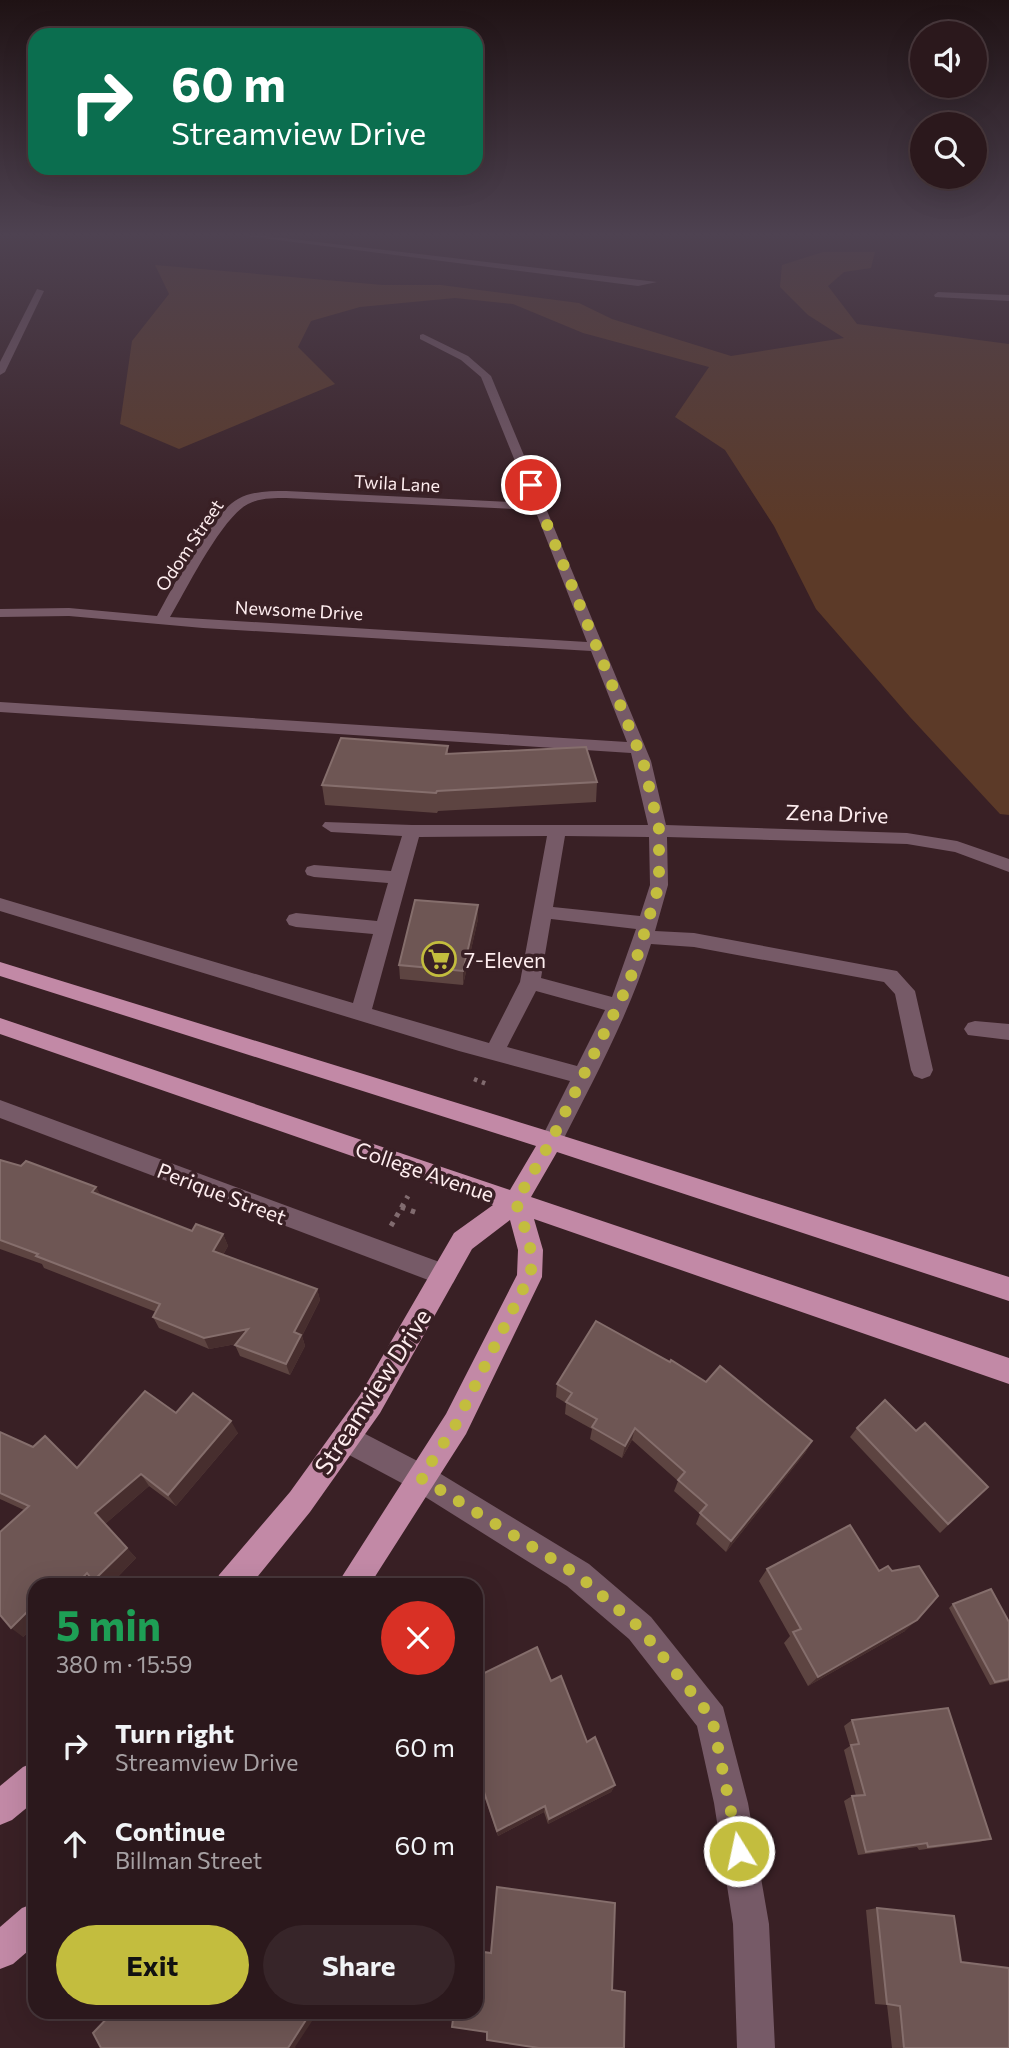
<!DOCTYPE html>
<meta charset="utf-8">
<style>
body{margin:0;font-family:Commissioner,sans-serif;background:#372529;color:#f1f3f6;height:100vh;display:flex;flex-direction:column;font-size:26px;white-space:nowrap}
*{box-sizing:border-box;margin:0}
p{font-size:23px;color:#a6a0a3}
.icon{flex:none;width:38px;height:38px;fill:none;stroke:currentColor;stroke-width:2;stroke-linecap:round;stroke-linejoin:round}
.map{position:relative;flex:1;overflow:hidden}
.drawer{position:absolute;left:28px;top:1578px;width:455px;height:441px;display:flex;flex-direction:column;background:#2b181c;border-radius:21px;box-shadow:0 7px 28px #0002,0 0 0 2px #47373b}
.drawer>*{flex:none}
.hud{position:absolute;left:28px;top:28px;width:455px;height:147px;border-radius:21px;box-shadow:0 7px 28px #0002,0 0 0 2px #47373b;background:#0b6e4f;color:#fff;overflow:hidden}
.buttons{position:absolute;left:910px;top:21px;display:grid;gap:14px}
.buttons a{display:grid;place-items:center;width:77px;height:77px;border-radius:50%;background:#2b181c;box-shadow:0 7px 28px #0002,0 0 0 2px #47373b;font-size:35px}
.pin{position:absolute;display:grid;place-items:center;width:60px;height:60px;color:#fff;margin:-30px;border:4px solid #fff;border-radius:50%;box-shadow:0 2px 7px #0007}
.me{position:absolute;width:77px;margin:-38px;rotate:350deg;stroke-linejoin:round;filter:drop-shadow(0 0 5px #0008)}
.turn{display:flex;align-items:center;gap:24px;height:147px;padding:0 28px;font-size:32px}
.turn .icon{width:91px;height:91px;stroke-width:2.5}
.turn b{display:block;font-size:49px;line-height:60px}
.round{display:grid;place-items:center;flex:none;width:74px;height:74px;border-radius:37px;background:#372529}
.summary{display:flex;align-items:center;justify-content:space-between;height:119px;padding:0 28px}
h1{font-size:42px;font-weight:700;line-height:52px;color:#1e9e55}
.action{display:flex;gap:14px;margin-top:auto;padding:14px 28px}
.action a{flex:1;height:80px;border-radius:42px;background:#c3bd3e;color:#111;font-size:28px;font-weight:700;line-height:80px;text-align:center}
.action a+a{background:#372529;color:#f1f3f6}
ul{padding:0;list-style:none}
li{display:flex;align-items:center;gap:21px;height:98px;padding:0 28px}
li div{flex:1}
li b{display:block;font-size:26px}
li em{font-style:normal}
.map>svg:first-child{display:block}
</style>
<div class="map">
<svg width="1009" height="2048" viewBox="0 0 1009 2048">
<rect width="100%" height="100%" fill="#392025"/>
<path fill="#5c3a28" d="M823,252H875L871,268L844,272L828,286L857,324L1009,344V815L1000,814L910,717L816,609L774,526L725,450L675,417L709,367L583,333L513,304L455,298L360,307L311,321L298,347L335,384L179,449L120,424L132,341L169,294L155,265L383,285H441L579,303L612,319L731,356L844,338L808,315L780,287L782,265Z"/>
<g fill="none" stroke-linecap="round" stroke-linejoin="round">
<path stroke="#816b6f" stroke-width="4.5" stroke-dasharray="3.5 5" stroke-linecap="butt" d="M474,1079L489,1085"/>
<g stroke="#816b6f" stroke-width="5" stroke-dasharray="4.5 6" stroke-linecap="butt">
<path d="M401,1207L420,1214"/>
<path d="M391,1226L408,1196"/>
</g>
<g fill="#765a67" fill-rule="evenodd">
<path d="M246,236H266L657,282L638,286Z"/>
<path d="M37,289L44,291L5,372L0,375V362Z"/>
<path d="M938,292L1009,295V301L935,297L934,295Z"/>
<path d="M423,334L468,356L491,376L651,761L666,825L907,833L957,841L1009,859V872L955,852L907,844L667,837L668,885L655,931L694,933L897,971L915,991L933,1070L930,1076L922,1079L914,1076L911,1070L895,994L884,982L694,947L651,944C629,1016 592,1082 559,1148L551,1150L543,1148L540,1141L570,1081L459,1051L0,911V898L353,1003L373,934L296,927L289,925L286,920L289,915L296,913L377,921L388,883L314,877L307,875L305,871L307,867L314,865L391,871L402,836L331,832L322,826L325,822L412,825H648L631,753L0,712V702L627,742L591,651L203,628L69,616L0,617V609L69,608L157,616C173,587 211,514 238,499C252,491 270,491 286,491L532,503L481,377L461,360L420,339V335ZM286,498L535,510L587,642L170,617C186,590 222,517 248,504C260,498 273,498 286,498ZM547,836L520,982L489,1043L372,1009L419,837ZM565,836L649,837L650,885L640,916L553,907ZM551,919L636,929L612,997L541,978ZM536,991L605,1010L577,1066L507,1047Z"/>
<path d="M975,1021L1009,1024V1040L968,1035L964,1029L968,1023Z"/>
<path d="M0,1100L453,1267L457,1275L453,1283L444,1286L0,1118Z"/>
<path d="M346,1424L431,1468L589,1564L651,1617L723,1707L748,1803L769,1924L775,2048H737L733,1924L714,1803L697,1726L629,1639L567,1586L411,1488L336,1448L332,1438L336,1428Z"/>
</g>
<g fill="#c289a6" fill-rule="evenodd">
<path d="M0,962L551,1132L1009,1277V1301L557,1152L531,1197L1009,1358V1384L534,1219L543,1250L542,1277L466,1434L369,1586H336L446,1414L517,1275L518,1250L510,1220L472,1249L380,1413L310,1512L250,1586H215L219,1575L290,1492L360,1395L454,1233L493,1205L0,1034V1018L510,1190L536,1146L0,976Z"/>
<path d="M35,1762V1801L12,1820L0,1825V1786L23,1767Z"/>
<path d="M35,1903V1945L13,1964L0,1969V1927L22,1908Z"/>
</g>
</g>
<g fill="#5d4441">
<path d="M448,746V753L597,782L596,802L438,811L437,813L325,805L322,785Z"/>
<path d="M478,919L463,985L400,979L399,965Z"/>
<path d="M0,1160L96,1187L100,1195L192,1231L223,1234L228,1246L223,1255L317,1289L320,1300L302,1336L305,1346L290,1375L240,1356L235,1345L236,1344L209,1349L159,1328L153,1317L156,1312L44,1268L42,1264L0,1249Z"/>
<path d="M706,1382L812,1441L805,1453L726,1552L696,1524L700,1514L674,1491L678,1481L632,1440L622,1458L590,1439L592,1429L565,1414L566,1403L556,1397L557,1384Z"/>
<path d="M176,1413L238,1433L176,1506L149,1486L105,1524L136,1558L109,1586H98L97,1584L35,1586V1625L23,1637L24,1510L0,1499V1432L77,1468Z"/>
<path d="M857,1428L916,1431L988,1487L940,1533L850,1437Z"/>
<path d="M767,1569L905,1631L808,1686L784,1643L790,1636L759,1581Z"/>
<path d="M953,1604L1009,1622V1681L990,1685L949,1608Z"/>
<path d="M476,1677L551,1681L587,1742L615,1785L611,1792L548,1824L544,1812L498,1836L476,1772Z"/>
<path d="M852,1720L991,1839L979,1842L919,1850L917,1847L858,1855L844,1801L852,1796H856L844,1750L850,1746L844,1726Z"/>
<path d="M877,1908L961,1962L1009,2048H892L887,2005L875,2004L866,1910Z"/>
</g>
<g fill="#472e2e">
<path d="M478,905V919L463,985V971Z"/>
<path d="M96,1187L103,1199L92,1192Z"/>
<path d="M223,1234L228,1246L218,1263L213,1251Z"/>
<path d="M317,1289L320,1300L302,1336L305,1346L290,1375L286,1364L294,1332Z"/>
<path d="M248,1329L252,1341L209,1349L204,1338Z"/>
<path d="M231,1421L238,1433L176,1506L168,1495Z"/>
<path d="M635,1428L632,1440L622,1458L625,1446Z"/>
<path d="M812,1441L805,1453L726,1552L731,1541Z"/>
<path d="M141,1474L149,1486L105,1524L95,1513Z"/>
<path d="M127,1548L136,1558L109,1586H98L97,1584L95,1586H75L87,1573Z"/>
<path d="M30,1609L35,1613V1625L23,1637L11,1628Z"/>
<path d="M917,1620L905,1631L808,1686L818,1677Z"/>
<path d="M615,1785L611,1792L548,1824L549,1819Z"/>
<path d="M545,1806L544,1812L498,1836L497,1831Z"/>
<path d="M311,2012H318L295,2047L296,2048H288Z"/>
</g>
<g fill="#6e5654" stroke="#856e6c" stroke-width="2">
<path d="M341,738L448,746L446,754L586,747L597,782L437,791L436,793L322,785Z"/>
<path d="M415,900L478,905L463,971L399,965Z"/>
<path d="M0,1160L21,1166L26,1161L96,1187L92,1192L192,1231L196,1224L223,1234L213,1251L317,1289L294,1332L301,1335L286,1364L235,1345L248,1329L204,1338L153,1317L160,1304L36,1256L38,1254L0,1240Z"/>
<path d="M596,1321L670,1362L671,1360L706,1382L720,1366L812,1441L731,1541L700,1513L707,1505L678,1480L685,1472L635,1428L625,1446L592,1427L597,1419L566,1402L572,1393L557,1384Z"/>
<path d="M145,1391L176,1413L193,1393L231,1421L168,1495L141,1474L95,1513L127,1548L93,1581L87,1573L75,1586H35V1616L30,1609L11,1628L0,1615V1532L29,1506L0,1493V1432L33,1447L45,1436L77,1468Z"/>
<path d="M885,1400L916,1431L925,1423L988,1487L948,1524L857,1428Z"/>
<path d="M850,1525L879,1571L888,1566L892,1571L919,1566L938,1596L917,1620L818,1677L793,1632L801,1629L767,1569Z"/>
<path d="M991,1589L1009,1622V1679L995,1682L953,1604Z"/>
<path d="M537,1647L551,1681L561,1676L587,1742L595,1737L615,1785L549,1819L545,1806L497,1831L476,1768V1677Z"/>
<path d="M948,1708L991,1839L928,1847L927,1843L866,1852L852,1796L865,1795L851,1745L859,1744L852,1720Z"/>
<path d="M497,1887L615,1903L612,1990L625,1992L624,2048H539L487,2040V2032L452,2027L454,2012H476V1951L491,1953Z"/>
<path d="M877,1908L954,1916L961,1962L1009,1968V2048H904L900,2006L887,2004Z"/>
<path d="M113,2012H311L288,2048H101L93,2033Z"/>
</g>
<linearGradient id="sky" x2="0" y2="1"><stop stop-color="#1f1214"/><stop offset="0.45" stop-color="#4e4251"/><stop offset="1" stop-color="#4e4251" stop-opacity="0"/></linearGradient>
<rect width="1009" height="522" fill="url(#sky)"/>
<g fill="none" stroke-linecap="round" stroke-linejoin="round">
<path stroke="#c3bd3e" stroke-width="12" stroke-dasharray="0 21.6" d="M531,485L643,761L659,829V885L629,983L551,1141L516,1202C522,1223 538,1255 529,1277L456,1424L421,1478L578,1575L640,1628L712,1718L739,1851"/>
</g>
<defs>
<g id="supermarket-ring" transform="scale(1.75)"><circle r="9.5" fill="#392025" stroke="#c3bd3e" stroke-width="1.5"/><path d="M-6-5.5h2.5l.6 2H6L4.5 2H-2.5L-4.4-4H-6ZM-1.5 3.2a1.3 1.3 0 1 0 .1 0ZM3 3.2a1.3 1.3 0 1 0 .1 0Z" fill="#c3bd3e"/></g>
</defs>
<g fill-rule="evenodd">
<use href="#supermarket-ring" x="439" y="959"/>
</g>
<g text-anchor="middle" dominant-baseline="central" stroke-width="7" stroke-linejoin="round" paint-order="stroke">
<g font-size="18" fill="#feedef" stroke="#392025">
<text transform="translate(397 483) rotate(3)">Twila Lane</text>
<text transform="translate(189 545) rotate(-56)">Odom Street</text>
<text transform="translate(299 610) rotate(3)">Newsome Drive</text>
</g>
<g font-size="21" fill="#feedef" stroke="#392025">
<text transform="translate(837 813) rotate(2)">Zena Drive</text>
<text transform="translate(425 1171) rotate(19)">College Avenue</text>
<text transform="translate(222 1193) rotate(21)">Perique Street</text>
</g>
<g font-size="21" fill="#feedef" stroke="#392025" text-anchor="start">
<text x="464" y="959">7-Eleven</text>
</g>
<g font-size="24" fill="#feedef" stroke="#392025">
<text transform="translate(372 1391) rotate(-57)">Streamview Drive</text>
</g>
</g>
</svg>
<div class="buttons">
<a><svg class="icon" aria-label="sound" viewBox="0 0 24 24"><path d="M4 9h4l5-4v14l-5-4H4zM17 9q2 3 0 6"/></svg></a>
<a><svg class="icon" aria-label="search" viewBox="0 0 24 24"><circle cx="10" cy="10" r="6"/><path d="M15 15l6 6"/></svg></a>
</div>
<div class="pin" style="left:531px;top:485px;background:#d93025"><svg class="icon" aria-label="arrive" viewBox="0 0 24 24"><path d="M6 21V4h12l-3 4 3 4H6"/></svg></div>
<svg class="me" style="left:739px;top:1851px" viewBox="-20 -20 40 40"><circle r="17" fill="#c3bd3e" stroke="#fff" stroke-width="3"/><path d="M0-11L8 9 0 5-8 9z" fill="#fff"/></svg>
<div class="hud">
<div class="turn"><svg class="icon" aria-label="right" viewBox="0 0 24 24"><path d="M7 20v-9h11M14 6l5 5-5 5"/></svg><div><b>60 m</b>Streamview Drive</div></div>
</div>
<section class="drawer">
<div class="summary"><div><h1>5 min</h1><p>380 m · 15:59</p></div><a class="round" style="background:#d93025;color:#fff"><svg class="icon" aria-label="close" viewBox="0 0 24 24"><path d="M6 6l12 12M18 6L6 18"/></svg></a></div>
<ul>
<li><svg class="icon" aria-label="right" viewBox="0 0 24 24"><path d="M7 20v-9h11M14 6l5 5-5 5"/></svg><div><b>Turn right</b><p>Streamview Drive</p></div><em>60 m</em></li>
<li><svg class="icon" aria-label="ahead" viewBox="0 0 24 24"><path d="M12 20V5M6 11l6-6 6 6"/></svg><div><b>Continue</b><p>Billman Street</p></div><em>60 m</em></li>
</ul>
<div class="action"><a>Exit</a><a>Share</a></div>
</section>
</div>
